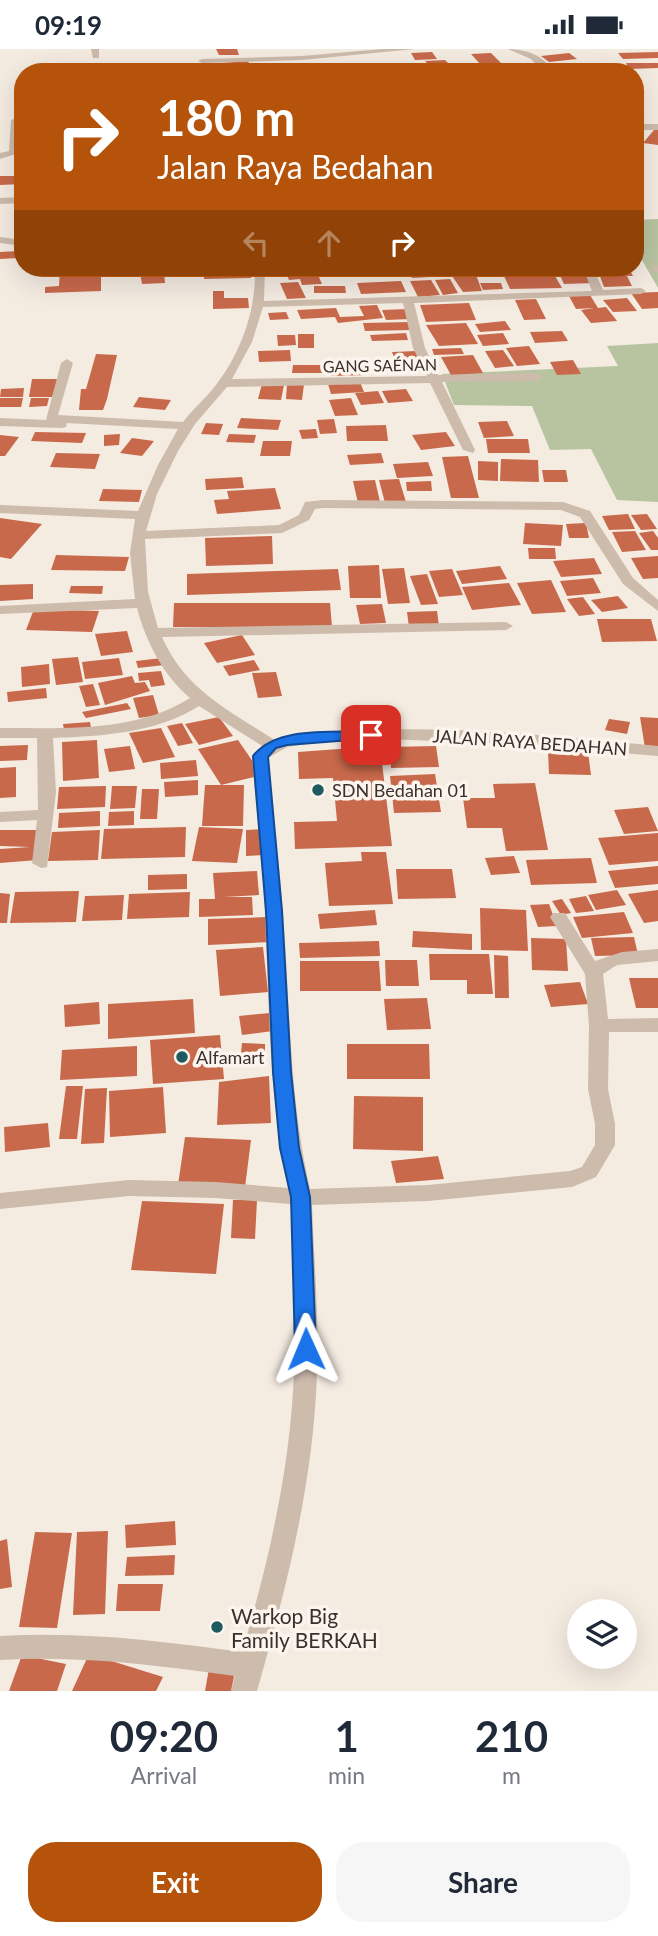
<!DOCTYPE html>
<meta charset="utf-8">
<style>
body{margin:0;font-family:Lato,sans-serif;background:#f6f6f7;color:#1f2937;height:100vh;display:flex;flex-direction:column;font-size:26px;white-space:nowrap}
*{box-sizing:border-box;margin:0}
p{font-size:23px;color:#747a83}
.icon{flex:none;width:38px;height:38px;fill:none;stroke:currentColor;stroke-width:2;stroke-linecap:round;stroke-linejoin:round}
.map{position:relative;height:1642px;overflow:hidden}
.drawer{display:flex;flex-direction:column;background:#fff;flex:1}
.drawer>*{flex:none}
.top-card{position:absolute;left:14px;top:14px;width:630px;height:214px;border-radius:28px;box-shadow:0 7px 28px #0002;background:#b45309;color:#fff;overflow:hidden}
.tools{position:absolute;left:567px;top:1550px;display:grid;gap:14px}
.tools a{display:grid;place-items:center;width:70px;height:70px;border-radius:50%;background:#fff;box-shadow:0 7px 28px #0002;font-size:35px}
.pin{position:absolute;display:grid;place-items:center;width:60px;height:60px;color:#fff;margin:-30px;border-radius:14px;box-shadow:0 4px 10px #0006}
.me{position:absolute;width:77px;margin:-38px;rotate:359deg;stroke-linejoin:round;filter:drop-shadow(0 0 5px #0008)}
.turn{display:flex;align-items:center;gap:24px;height:147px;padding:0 28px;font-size:32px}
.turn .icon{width:91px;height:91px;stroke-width:2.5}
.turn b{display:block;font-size:49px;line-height:60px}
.lanes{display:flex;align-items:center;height:66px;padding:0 28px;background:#0003;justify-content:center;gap:35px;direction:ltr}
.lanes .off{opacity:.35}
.eta{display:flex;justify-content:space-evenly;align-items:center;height:119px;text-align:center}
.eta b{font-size:42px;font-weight:700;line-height:49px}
.action{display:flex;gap:14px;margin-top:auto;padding:14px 28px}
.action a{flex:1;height:80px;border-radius:28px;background:#b45309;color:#fff;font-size:28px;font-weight:700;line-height:80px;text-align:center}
.action a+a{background:#f6f6f7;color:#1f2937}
.status{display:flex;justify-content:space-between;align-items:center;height:49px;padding:0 35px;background:#fff;direction:ltr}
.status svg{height:19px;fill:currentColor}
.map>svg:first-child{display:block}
</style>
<div class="status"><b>09:19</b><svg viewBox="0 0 49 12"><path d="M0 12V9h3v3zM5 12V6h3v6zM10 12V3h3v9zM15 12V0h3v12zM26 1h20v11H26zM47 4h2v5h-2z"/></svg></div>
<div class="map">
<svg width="658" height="1642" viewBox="0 0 658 1642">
<rect width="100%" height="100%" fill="#f4ebe1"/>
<g fill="#b8c4a0">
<path d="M658,170V239L635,199V171Z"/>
<path d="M658,294V453L617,451L591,400L550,401L532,357L454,356L442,325L618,317L607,297Z"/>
</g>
<g fill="#c8694b">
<path d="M216,0H237L239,6H219Z"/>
<path d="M432,3L437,10L415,11L411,4Z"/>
<path d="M658,3V9L623,10L618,4Z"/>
<path d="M491,4L502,15L481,16L471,5Z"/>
<path d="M569,4L577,10L549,13L541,7Z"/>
<path d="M445,11L453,19L433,20L425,12Z"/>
<path d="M248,12L252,21L225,22L221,14Z"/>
<path d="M537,14L543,22L523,23L518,15Z"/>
<path d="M626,14H658V19L629,20Z"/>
<path d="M552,16H580L583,23H554Z"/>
<path d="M654,81H658V96L643,94Z"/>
<path d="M0,127H23V135L0,136Z"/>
<path d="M19,202L18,209L0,210V203Z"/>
<path d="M60,219H101V242L45,244V238L59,237Z"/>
<path d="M164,219H183L185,225L166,226Z"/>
<path d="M204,219H252L251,229L204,230Z"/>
<path d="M293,219H315L322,235L302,236L300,230L289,231L285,221Z"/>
<path d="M408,219H425L430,228L412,229Z"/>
<path d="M585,219L594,234L564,235L557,220Z"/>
<path d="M551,220L562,239L510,240L504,227L536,228L533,221Z"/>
<path d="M630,221L633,227H627L632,237L604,238L598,222Z"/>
<path d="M164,223L165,234L142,235L140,224Z"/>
<path d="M475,223L482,242L463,243L450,224Z"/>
<path d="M450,230L458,244L443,246L435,231Z"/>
<path d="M431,231L440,246L418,248L410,232Z"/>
<path d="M401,232L406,243L361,245L357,234Z"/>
<path d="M298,233L306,249L287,250L280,234Z"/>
<path d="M480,234H501L503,240L483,241Z"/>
<path d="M314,237H345L346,244H314Z"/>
<path d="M213,242H224V249H248L249,259L213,260Z"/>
<path d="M658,243V259L642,260L631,244Z"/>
<path d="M590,246L598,259L606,258L617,272L591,274L581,261L594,259L576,260L569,247Z"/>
<path d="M627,249L637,262L613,263L603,251Z"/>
<path d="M536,250L546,270L524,271L515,251Z"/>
<path d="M469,254L476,271L426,273L420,256Z"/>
<path d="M377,256L383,269L338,274L335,268L301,270L297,261L336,259L340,268L364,267L359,257Z"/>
<path d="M407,260L411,270L386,271L382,261Z"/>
<path d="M286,263L289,270L270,271L268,264Z"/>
<path d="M505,272L511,281L480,283L475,275Z"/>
<path d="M410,273L412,281L365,282L363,274Z"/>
<path d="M466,274L478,295L439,297L426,276Z"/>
<path d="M562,282L568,292L535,294L530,283Z"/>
<path d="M406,284L408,291L372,292L370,286Z"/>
<path d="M503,284L509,295L483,297L477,286Z"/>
<rect x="298" y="285" width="16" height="14"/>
<path d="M277,286H295L296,296L278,297Z"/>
<path d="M529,297L540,315L517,317L506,299Z"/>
<path d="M461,299L464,305L434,306L432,300Z"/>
<path d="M290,301L291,312L259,313L258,302Z"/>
<path d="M503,301L514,317L495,319L485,302Z"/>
<path d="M416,302L424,322L400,323L392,303Z"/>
<path d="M96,305L117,306L107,350L103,361H79L81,340H86Z"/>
<path d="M473,306L483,324L451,326L441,308Z"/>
<path d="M573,311L581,325L557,326L550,313Z"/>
<path d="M364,312L366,326L330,327L328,313Z"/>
<path d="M293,316H323V324H292Z"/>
<path d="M32,330H58L52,348H29Z"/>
<path d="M360,333L364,343L331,345L328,335Z"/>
<path d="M262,335L284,336L281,351L258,350Z"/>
<path d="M287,335H304L302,351L286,350Z"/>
<path d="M24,339L23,348H0L1,340Z"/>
<path d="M406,340L413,352L388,354L382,342Z"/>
<path d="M378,342L384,354L361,356L355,344Z"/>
<path d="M139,348L171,351L165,361L133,358Z"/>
<path d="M0,349H23L21,358H0Z"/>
<path d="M31,349H49L47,357L29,358Z"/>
<path d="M351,349L358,366L335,367L329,351Z"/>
<path d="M241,369L281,371L278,381L237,379Z"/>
<path d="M334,370L337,384L320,385L317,371Z"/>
<path d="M507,372L514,387L484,389L478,373Z"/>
<path d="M206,374L223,375L219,386L201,385Z"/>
<path d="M386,376L388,392H347L346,377Z"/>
<path d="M316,380L318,389L302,390L299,381Z"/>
<path d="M35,383L86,384L82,394L31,392Z"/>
<path d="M446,383L455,397L421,401L412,386Z"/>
<path d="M120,385L119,396L104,397V386Z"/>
<path d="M229,385L256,386L254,394L226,393Z"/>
<path d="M0,386L19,388L5,407H0Z"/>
<path d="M132,389L154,392L142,407L120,404Z"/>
<path d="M486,390H528L530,404H488Z"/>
<path d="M263,392H292L290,407H260Z"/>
<path d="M56,404L100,405L95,420L50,418Z"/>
<path d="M381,404L384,414L350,416L347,406Z"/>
<path d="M468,407L479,449H451L442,408Z"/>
<path d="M501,410L538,411L539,433L500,432Z"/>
<path d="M478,412L498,413V432L478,431Z"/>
<path d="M428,413L433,427L397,429L393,415Z"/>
<path d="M542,421H566L568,433H544Z"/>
<path d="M242,428L244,439L206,441L205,430Z"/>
<path d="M399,430L406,453L385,454L379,431Z"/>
<path d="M375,431L380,453L358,454L353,432Z"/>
<path d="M431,432L432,442H407L406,433Z"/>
<path d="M275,439L281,460L217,465L214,451L229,450L227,442Z"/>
<path d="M103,440L142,441L139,453L99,452Z"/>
<path d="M628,465L635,480L609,481L602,467Z"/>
<path d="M647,465L657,480L641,481L631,466Z"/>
<path d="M0,469L42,475L11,510L0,508Z"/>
<path d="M525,474L563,476L561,497L523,495Z"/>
<path d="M586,474L589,489H569L566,475Z"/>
<path d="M635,482L646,501L622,503L612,483Z"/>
<path d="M653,482L658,489V501H651L639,484Z"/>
<path d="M272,487L273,515L206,517L205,489Z"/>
<path d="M528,499H555L556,510H529Z"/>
<path d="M56,506L129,508L125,522L51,521Z"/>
<path d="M658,507V529L643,530L631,509Z"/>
<path d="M594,509L602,525L561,528L553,512Z"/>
<path d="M379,516L381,549H350L348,517Z"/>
<path d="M500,517L507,530L462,535L456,522Z"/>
<path d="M404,519L410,554L388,555L382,520Z"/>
<path d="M338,520L341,541L187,546V525Z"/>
<path d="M452,520L463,546L439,548L429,522Z"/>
<path d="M427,525L438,555L421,556L410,527Z"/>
<path d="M593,529L601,544L567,547L560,532Z"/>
<path d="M551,531L566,563L532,565L517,534Z"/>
<path d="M509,534L521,556L472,561L462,538Z"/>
<path d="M33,535V550L0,552V536Z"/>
<path d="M71,537H103L102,545L69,544Z"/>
<path d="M618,547L628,559L602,563L591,551Z"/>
<path d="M583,548L595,565L579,567L567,550Z"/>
<path d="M174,554H330L332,578H173Z"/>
<path d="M382,555L386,574L360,575L356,556Z"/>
<path d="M34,560L99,562L92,583L26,581Z"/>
<path d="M437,562L439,577L409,578L407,563Z"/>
<path d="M597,570H651L657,592L602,593Z"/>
<path d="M127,582L133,603L101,607L95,585Z"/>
<path d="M242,586L255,606L217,614L204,594Z"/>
<path d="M78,608L83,633L56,636L52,610Z"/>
<path d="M119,609L123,626L85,630L82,613Z"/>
<path d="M162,609L164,616L138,619L136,612Z"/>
<path d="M254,611L260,621L229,627L223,617Z"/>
<path d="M49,615L50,635L22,638L21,618Z"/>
<path d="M161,622L165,636L151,638L149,631L139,632L138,624Z"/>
<path d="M276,623L282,647L258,649L252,624Z"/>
<path d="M132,627L135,634L145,633L150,642L105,656L98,634Z"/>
<path d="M93,635L100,656L86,658L79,637Z"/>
<path d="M46,639L47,649L8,653L7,643Z"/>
<path d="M153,646L159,666L139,669L133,649Z"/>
<path d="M127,654L131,660L86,669L82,663Z"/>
<path d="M219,668L233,687L199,696L185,675Z"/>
<path d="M640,668L658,669V699H645Z"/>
<path d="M609,670L630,673L627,685L605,681Z"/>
<path d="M90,673L91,679L64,681L63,675Z"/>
<path d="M182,674L193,694L178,697L167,677Z"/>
<path d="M161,679L175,708L143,714L129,684Z"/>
<path d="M97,691L99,729L63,732L62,693Z"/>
<path d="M238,691L262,726L221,736L198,700Z"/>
<path d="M28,696L27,711L0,712V697Z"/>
<path d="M130,697L135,720L109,723L104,700Z"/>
<path d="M380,697L392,797L295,800L294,773L337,772L333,729L299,730L298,703Z"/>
<path d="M436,697L439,718L391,719L389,698Z"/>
<path d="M548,702L588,703L591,726L549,725Z"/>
<path d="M196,711L198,727L161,730L160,714Z"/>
<path d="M16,718V748L0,749V719Z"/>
<path d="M435,725L441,763L394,764L390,727Z"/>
<path d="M198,731V746L165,748L164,733Z"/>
<path d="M535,734L548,801L506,802L502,779H467L463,749H495L493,735Z"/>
<path d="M205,736H244L243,777H202Z"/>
<path d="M106,737L105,758L57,760L59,738Z"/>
<path d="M112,737H137L135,759L110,760Z"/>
<path d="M142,740H159L157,770H140Z"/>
<path d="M648,758L658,782L624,785L614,761Z"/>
<path d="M100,762V777L58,779L59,764Z"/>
<path d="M134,762V776L108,777L109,763Z"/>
<path d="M186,778L185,808L101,810L104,780Z"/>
<path d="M199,778L243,780L237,814L192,812Z"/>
<path d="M266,780V806L246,807V781Z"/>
<path d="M0,781H41L38,811L0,814V800L30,798L0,797Z"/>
<path d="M100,781L98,811L48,812L52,783Z"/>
<path d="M658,784V812L609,816L598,789Z"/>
<path d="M361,803H386L393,855L329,857L325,814L362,812Z"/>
<path d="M514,807L520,824L491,826L485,809Z"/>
<path d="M591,809L597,834L531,836L526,811Z"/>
<path d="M658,817V835L615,839L608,822Z"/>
<path d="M396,820H452L456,849L398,850Z"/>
<path d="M257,822L259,846L224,848H252L253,866L199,868V850H215L213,824Z"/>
<path d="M187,825V840L148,841V826Z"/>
<path d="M617,841L626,856L596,861L588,846Z"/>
<path d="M658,841V872L644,874L628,845Z"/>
<path d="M79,842L76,873L10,874L15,843Z"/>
<path d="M190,843L189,868L127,870L129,845Z"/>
<path d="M0,844L10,845L7,874H0Z"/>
<path d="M124,846L122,871L82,872L85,847Z"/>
<path d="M586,847L594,862L576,864L569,850Z"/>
<path d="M562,850L571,864L561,866L552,852Z"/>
<path d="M549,855L557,877L538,878L530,856Z"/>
<path d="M480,859L526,861L528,902L481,901Z"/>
<path d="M375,861L377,876L320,880L318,865Z"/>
<path d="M624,863L633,884L582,889L573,868Z"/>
<path d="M268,868L270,893L208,896V870Z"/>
<path d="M413,882L472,885V901L412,898Z"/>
<path d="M634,888L638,906L595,907L591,889Z"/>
<path d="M531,889L566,890L568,922L532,921Z"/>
<path d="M379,892L380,907L300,909L299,894Z"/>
<path d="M263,898L268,943L220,947L216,901Z"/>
<path d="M429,905H489L493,945H467V931H430Z"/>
<path d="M494,906L508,907L509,949H495Z"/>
<path d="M385,911H417L419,937H386Z"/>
<path d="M300,912H379L381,942H300Z"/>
<path d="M629,929H658V959H636Z"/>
<path d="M580,933L588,955L551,958L544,936Z"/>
<path d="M427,949L431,980L387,981L384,950Z"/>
<path d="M193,950L195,984L108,990V955Z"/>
<path d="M99,953L100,975L65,978L64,956Z"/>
<path d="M270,964L273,982L242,986L239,967Z"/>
<path d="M220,986L224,1030L153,1035L150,991Z"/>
<path d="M242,994L265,995V1004H241Z"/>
<path d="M347,995H429L430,1030H347Z"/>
<path d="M137,997V1027L60,1031L62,1001Z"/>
<path d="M269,1027L271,1074L217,1076L219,1033Z"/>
<path d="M66,1037H83L77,1090H59Z"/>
<path d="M163,1038L166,1084L110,1088L109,1042Z"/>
<path d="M107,1039L104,1094L81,1095L85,1040Z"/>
<path d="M354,1047L423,1048V1102L353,1100Z"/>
<path d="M48,1074L50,1098L5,1103L4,1078Z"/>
<path d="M185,1088L251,1091L245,1138L178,1136Z"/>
<path d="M438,1107L444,1130L396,1134L391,1112Z"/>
<path d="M233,1151H257L255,1190L231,1189Z"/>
<path d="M142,1152L224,1155L216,1225L131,1221Z"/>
<path d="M175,1472L176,1496L126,1499L125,1476Z"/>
<path d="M108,1482L105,1565L73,1566L77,1483Z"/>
<path d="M35,1483L72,1484L57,1579L19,1578Z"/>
<path d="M7,1490L12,1538L0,1540V1492Z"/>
<path d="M175,1506L174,1526L125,1527L127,1508Z"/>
<path d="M118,1535H163L160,1562H116Z"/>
<path d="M89,1605L163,1628L156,1642H72Z"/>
<path d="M22,1606L66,1615L57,1642H9Z"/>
<path d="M210,1614L236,1618L231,1642H205Z"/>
</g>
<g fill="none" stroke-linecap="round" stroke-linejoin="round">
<g fill="#cdbbac" fill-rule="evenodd">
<path d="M91,0H99V9H93Z"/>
<path d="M382,0H415L302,11L202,14L198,12L202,10L302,7Z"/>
<path d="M508,0C523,0 547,6 551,23H543L531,10Z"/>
<path d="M23,67V73H19V104L0,110V104L9,102L11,71Z"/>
<rect x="635" y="75" width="23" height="6"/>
<path d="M23,148V154L0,155V149Z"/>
<path d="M0,188L23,191V197L0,194Z"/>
<path d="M658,216V223L652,222V218Z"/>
<path d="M255,219H265L264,252L592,242L583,219H593L603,241L641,239L646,242L641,245L414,254L425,299L438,326L537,324L543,328L537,332L442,333L475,401L473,404L463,401L430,334L227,338L195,375L178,402L157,445L146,482L279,476L299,466L305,453L323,451L563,453L590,462L633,529L658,551V562L623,535L580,468L561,461L323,459L315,460L309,471L282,484L145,490L148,543L158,579L506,573L513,577L506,581L162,588C185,641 230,662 276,692C303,682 336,682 365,681C463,677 561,688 658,697V707L514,695L383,690L326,692L287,698L268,709C273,760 279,812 283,863C290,956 289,1049 310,1140L428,1136L570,1122L582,1118L595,1096V1075L588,1040L589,977L585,925L550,868L553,864H565L595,912L622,903L658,900V912L617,916L603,925L608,970L658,969V983H609L608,1040L615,1075V1096L596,1128L572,1138L428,1152L312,1156C314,1211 319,1267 317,1322C314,1431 287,1537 257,1642H231L235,1627C156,1616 79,1606 0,1611V1587C82,1582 161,1592 242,1603C269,1512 291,1416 294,1321C296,1266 292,1210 291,1155L216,1149L129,1147L0,1160V1144L129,1131L216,1133L288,1139C269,1050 269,958 265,867C263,814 256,760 252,707L264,698L199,657C157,684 103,687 53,689L56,743L47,818L41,819L32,814L37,771L0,773V763L38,761L37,689H0V679C63,679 135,684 190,649C163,626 146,593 137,559L0,565V557L135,550L130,504L135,470L0,464V456L138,462L158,416L178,380L67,374L66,378L62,379L0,377V369L46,371L61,314L67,310L73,314L58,366L183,373C193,360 206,349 216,336C242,302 256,261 255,219ZM403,254L413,299L427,327L232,330L252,293L263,258Z"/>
<path d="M495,219H505L509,225L500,227Z"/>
</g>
</g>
<path fill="#1a73e8" stroke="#114b97" stroke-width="2" d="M371,682L378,686L376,689L287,696L276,699L268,708L282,862L291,1023L299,1099L310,1148L316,1300L313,1306L306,1308L298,1306L295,1300L291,1148L280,1099L273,1023L266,862L253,707C277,676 335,684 371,682Z"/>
<g fill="#1f5a5e" stroke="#fbf5ee" stroke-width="2.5">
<circle cx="318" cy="741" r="7"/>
<circle cx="182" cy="1008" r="7"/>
<circle cx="217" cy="1578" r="7"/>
</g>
<g text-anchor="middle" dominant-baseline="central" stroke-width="7" stroke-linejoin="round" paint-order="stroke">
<g font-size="16" fill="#3b302b" stroke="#fbf5ee">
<text transform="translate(380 316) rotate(-1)">GANG SAÉNAN</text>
</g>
<g font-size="18" fill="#3b302b" stroke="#fbf5ee">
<text transform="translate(530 693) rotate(4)">JALAN RAYA BEDAHAN</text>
</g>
<g font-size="18" fill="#3b302b" stroke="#fbf5ee" text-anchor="start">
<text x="332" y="741">SDN Bedahan 01</text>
<text x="196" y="1008">Alfamart</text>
</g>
<g font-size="21" fill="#3b302b" stroke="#fbf5ee" text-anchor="start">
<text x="231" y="1566">Warkop Big<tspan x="231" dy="24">Family BERKAH</tspan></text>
</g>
</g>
</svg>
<div class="tools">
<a><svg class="icon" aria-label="layers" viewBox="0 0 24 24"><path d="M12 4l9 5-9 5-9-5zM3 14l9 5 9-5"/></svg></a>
</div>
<div class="pin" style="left:371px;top:686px;background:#d93025"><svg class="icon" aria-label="arrive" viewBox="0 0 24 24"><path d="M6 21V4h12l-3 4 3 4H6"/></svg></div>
<svg class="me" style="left:306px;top:1300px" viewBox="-20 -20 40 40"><path d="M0-17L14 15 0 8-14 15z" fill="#1a73e8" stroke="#fff" stroke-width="4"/></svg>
<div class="top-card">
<div class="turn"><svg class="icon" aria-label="right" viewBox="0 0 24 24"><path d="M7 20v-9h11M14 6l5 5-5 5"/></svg><div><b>180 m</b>Jalan Raya Bedahan</div></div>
<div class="lanes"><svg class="icon off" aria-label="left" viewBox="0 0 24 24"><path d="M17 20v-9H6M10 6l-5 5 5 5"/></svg><svg class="icon off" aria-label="ahead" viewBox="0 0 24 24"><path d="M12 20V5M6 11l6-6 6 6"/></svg><svg class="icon" aria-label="right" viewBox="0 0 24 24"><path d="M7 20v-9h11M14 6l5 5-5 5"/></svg></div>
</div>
</div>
<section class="drawer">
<div class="eta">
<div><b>09:20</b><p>Arrival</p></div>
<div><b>1</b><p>min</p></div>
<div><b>210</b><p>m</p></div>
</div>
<div class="action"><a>Exit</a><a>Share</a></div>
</section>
